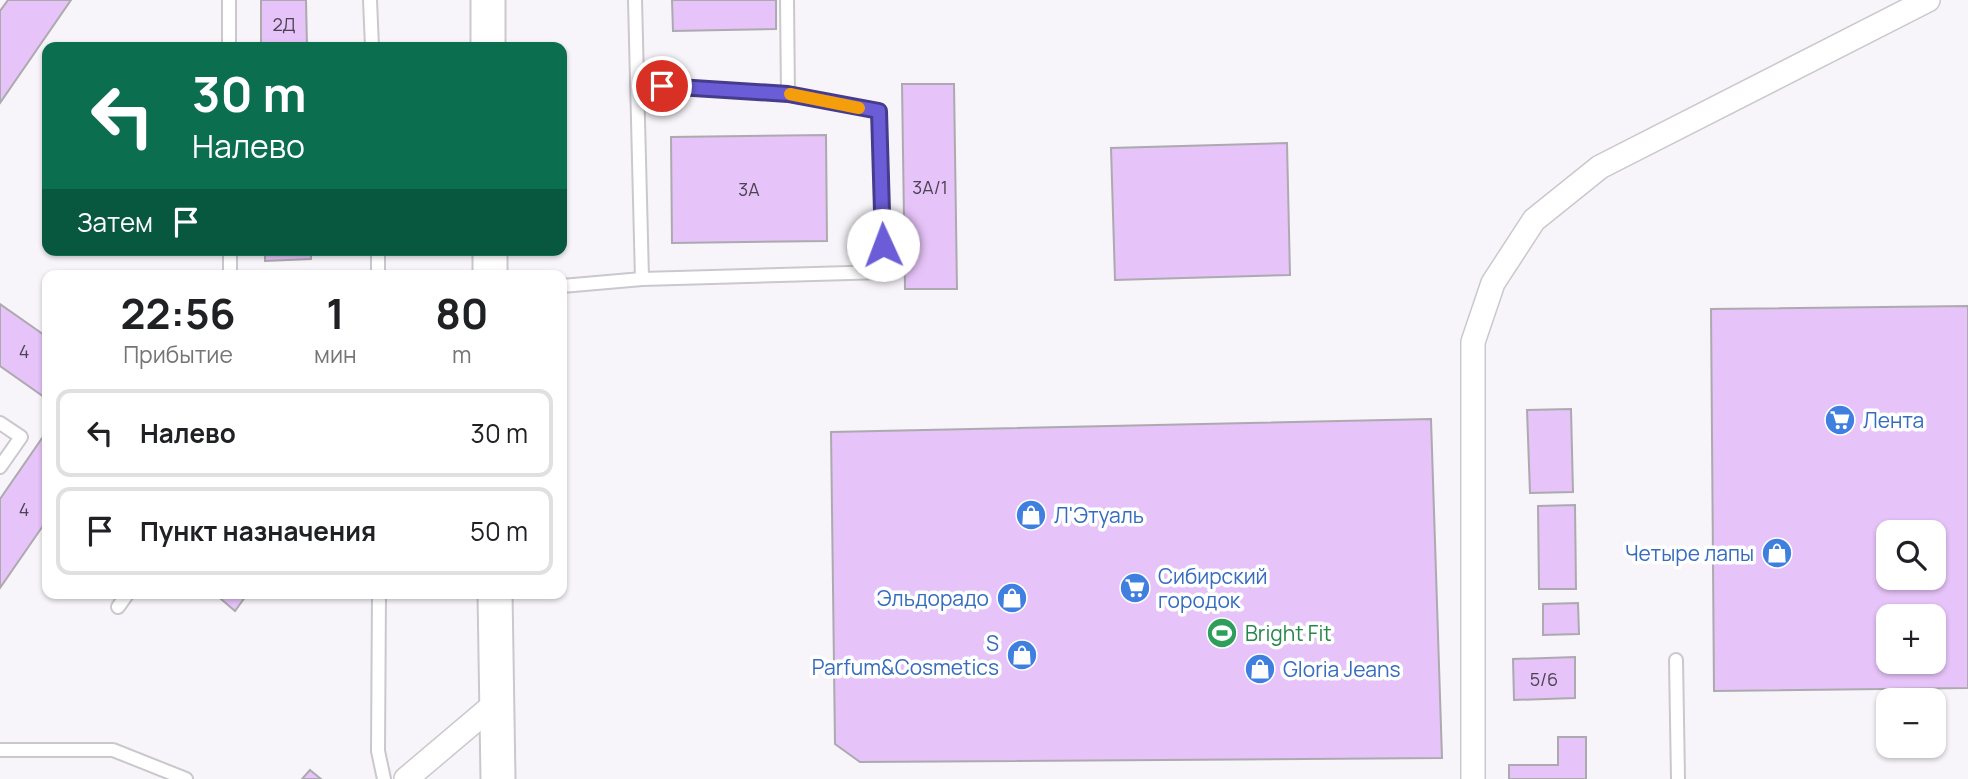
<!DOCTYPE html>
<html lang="ru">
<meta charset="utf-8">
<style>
body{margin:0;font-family:Manrope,sans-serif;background:#f2f2f2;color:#202124;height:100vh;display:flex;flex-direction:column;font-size:26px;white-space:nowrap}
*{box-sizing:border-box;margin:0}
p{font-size:23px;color:#757577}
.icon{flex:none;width:38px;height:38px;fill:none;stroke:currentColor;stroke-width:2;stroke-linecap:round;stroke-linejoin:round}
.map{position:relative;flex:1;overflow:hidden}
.side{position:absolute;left:42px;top:270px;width:525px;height:329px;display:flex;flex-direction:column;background:#fff;border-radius:14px;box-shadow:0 2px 5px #0004}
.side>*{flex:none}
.banner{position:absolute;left:42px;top:42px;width:525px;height:214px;border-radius:14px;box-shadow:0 2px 5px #0004;background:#0b6e4f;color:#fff;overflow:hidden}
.fabs{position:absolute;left:1876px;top:520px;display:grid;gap:14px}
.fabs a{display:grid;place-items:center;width:70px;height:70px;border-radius:14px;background:#fff;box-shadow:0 2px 5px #0004;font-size:35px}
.pin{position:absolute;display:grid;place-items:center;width:60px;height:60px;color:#fff;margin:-30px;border:4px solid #fff;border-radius:50%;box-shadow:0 2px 7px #0007}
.me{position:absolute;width:77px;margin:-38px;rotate:358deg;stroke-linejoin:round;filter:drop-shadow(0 0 5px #0008)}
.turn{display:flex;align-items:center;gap:24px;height:147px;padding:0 35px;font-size:32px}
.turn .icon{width:91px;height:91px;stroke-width:2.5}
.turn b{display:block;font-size:49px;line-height:60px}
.then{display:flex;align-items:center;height:66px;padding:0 35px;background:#0003;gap:14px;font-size:26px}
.eta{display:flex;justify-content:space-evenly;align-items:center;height:119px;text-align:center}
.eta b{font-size:42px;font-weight:700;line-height:49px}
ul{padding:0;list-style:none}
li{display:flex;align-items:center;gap:21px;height:88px;margin:0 14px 10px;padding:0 21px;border:4px solid #e0e0e0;border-radius:14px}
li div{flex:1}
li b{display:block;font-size:26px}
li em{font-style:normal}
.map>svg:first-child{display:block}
</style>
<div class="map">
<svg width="1968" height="779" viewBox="0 0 1968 779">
<rect width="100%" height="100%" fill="#f8f5fa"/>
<g fill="#e6c3f8" stroke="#acaaae" stroke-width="2" fill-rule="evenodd">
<path d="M8,0H71L0,103V11Z"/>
<path d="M261,0H306L307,47H261Z"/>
<path d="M672,0H776V29L673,31Z"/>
<path d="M902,84H954L957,289H905Z"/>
<path d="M826,135L827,241L672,243L671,137Z"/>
<path d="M1287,143L1290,275L1115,280L1111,148Z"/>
<path d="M265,250H311V259L265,261Z"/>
<path d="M0,304L47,337V399L0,366Z"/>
<path d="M1968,306V688L1714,691L1711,309ZM1888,532H1934V578H1888ZM1888,616H1934V662H1888Z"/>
<path d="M1571,409L1573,492L1530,493L1527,410Z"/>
<path d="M1431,419L1442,758L860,762L835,744L831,432Z"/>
<path d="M47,431V520L0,588V499Z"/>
<path d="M1575,505L1576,589H1539L1538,506Z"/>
<path d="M214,593H248L235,611Z"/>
<path d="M1578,603L1579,634L1543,635V604Z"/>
<path d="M1575,657V698L1514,700L1513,659Z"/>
<path d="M1558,737H1586V779H1509V765H1558Z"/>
<path d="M310,770L321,779H302Z"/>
</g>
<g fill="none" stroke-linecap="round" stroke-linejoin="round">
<g stroke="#cbc8cd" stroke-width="16">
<g id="lane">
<path d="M229,0V47"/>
<path d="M370,0L372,47"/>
<path d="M635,0L642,279"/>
<path d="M787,0L788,94"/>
<path d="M230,250V275"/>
<path d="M378,250V275"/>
<path d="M562,286L642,279L884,272L879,111L788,94L637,84"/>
<path d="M0,423L21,437L0,467"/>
<path d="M379,593L378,751L384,779"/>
<path d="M118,607L128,593"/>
<path d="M1676,660L1678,779"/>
<path d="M0,750H113L186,779"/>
</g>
</g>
<g stroke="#cbc8cd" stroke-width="26">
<g id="street">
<path d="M406,779L497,702"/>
<path d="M1473,779V342L1493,283L1534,220L1600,167L1928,0"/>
</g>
</g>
<g stroke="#cbc8cd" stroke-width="37">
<g id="secondary">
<path d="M488,0V47"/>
<path d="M490,250V275"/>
<path d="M495,593L498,779"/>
</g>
</g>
<use href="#lane" stroke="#fff" stroke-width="12"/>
<use href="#street" stroke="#fff" stroke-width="23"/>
<use href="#secondary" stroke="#fff" stroke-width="33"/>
</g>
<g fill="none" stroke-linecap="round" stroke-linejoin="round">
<g stroke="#463c8c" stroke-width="18">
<path id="route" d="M662,86L788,94L879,111L883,245"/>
</g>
<use href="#route" stroke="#6b5dd7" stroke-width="12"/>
<path stroke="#f59e0b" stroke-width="12" d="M790,94L859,108"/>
</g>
<defs>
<g id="supermarket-disc" transform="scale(1.575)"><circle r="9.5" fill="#3f7fe0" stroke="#fff"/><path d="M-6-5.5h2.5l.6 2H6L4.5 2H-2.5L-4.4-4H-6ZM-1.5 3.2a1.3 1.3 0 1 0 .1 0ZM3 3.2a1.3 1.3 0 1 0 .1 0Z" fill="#fff"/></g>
<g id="shop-disc" transform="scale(1.575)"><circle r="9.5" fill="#3f7fe0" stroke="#fff"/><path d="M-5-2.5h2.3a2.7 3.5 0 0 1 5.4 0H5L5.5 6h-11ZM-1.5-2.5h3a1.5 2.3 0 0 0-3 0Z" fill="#fff"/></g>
<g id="stadium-disc" transform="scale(1.575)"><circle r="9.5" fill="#2e9e5b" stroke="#fff"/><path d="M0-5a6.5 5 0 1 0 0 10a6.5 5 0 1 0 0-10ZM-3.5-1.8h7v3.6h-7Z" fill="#fff"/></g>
</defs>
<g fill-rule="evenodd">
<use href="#supermarket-disc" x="1840" y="420"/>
<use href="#shop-disc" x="1031" y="515"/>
<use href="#shop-disc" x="1777" y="553"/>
<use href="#supermarket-disc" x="1135" y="588"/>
<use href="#shop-disc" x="1012" y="598"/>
<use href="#stadium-disc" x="1222" y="633"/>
<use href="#shop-disc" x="1022" y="655"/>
<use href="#shop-disc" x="1260" y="669"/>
</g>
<g text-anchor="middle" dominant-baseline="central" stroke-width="7" stroke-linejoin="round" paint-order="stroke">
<g font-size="18" fill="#4c4351">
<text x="284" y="24">2Д</text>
<text x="930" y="187">3А/1</text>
<text x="749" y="189">3А</text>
<text x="24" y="351">4</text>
<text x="24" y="509">4</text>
<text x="1544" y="679">5/6</text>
</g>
<g font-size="21" fill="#366cbe" stroke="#fff" text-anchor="start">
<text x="1863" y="420">Лента</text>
<text x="1054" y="515">Л'Этуаль</text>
<text x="1754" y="553" text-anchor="end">Четыре лапы</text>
<text x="1158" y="576">Сибирский<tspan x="1158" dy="24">городок</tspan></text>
<text x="989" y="598" text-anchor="end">Эльдорадо</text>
<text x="999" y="643" text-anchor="end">S<tspan x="999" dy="24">Parfum&amp;Cosmetics</tspan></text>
<text x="1283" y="669">Gloria Jeans</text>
</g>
<g font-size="21" fill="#27864d" stroke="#fff" text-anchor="start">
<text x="1245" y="633">Bright Fit</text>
</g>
</g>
</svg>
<div class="fabs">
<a><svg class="icon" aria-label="search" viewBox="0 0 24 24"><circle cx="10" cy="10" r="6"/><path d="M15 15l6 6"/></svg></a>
<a>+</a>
<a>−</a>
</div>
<div class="pin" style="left:662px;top:86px;background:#d93025"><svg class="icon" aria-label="arrive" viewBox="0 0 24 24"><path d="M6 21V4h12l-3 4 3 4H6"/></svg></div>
<svg class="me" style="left:883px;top:245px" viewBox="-20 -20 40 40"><circle r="19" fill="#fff"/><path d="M0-13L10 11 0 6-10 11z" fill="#6b5dd7"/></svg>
<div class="banner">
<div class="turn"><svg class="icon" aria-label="left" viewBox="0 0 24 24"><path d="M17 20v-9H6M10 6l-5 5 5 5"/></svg><div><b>30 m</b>Налево</div></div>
<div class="then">Затем<svg class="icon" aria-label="arrive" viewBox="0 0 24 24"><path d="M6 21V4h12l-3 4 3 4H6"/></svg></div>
</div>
<section class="side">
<div class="eta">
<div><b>22:56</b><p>Прибытие</p></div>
<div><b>1</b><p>мин</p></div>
<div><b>80</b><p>m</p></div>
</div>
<ul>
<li><svg class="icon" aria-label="left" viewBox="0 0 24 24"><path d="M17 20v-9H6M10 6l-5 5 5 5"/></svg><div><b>Налево</b></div><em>30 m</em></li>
<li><svg class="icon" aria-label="arrive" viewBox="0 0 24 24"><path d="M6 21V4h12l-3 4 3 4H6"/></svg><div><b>Пункт назначения</b></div><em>50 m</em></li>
</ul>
</section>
</div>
